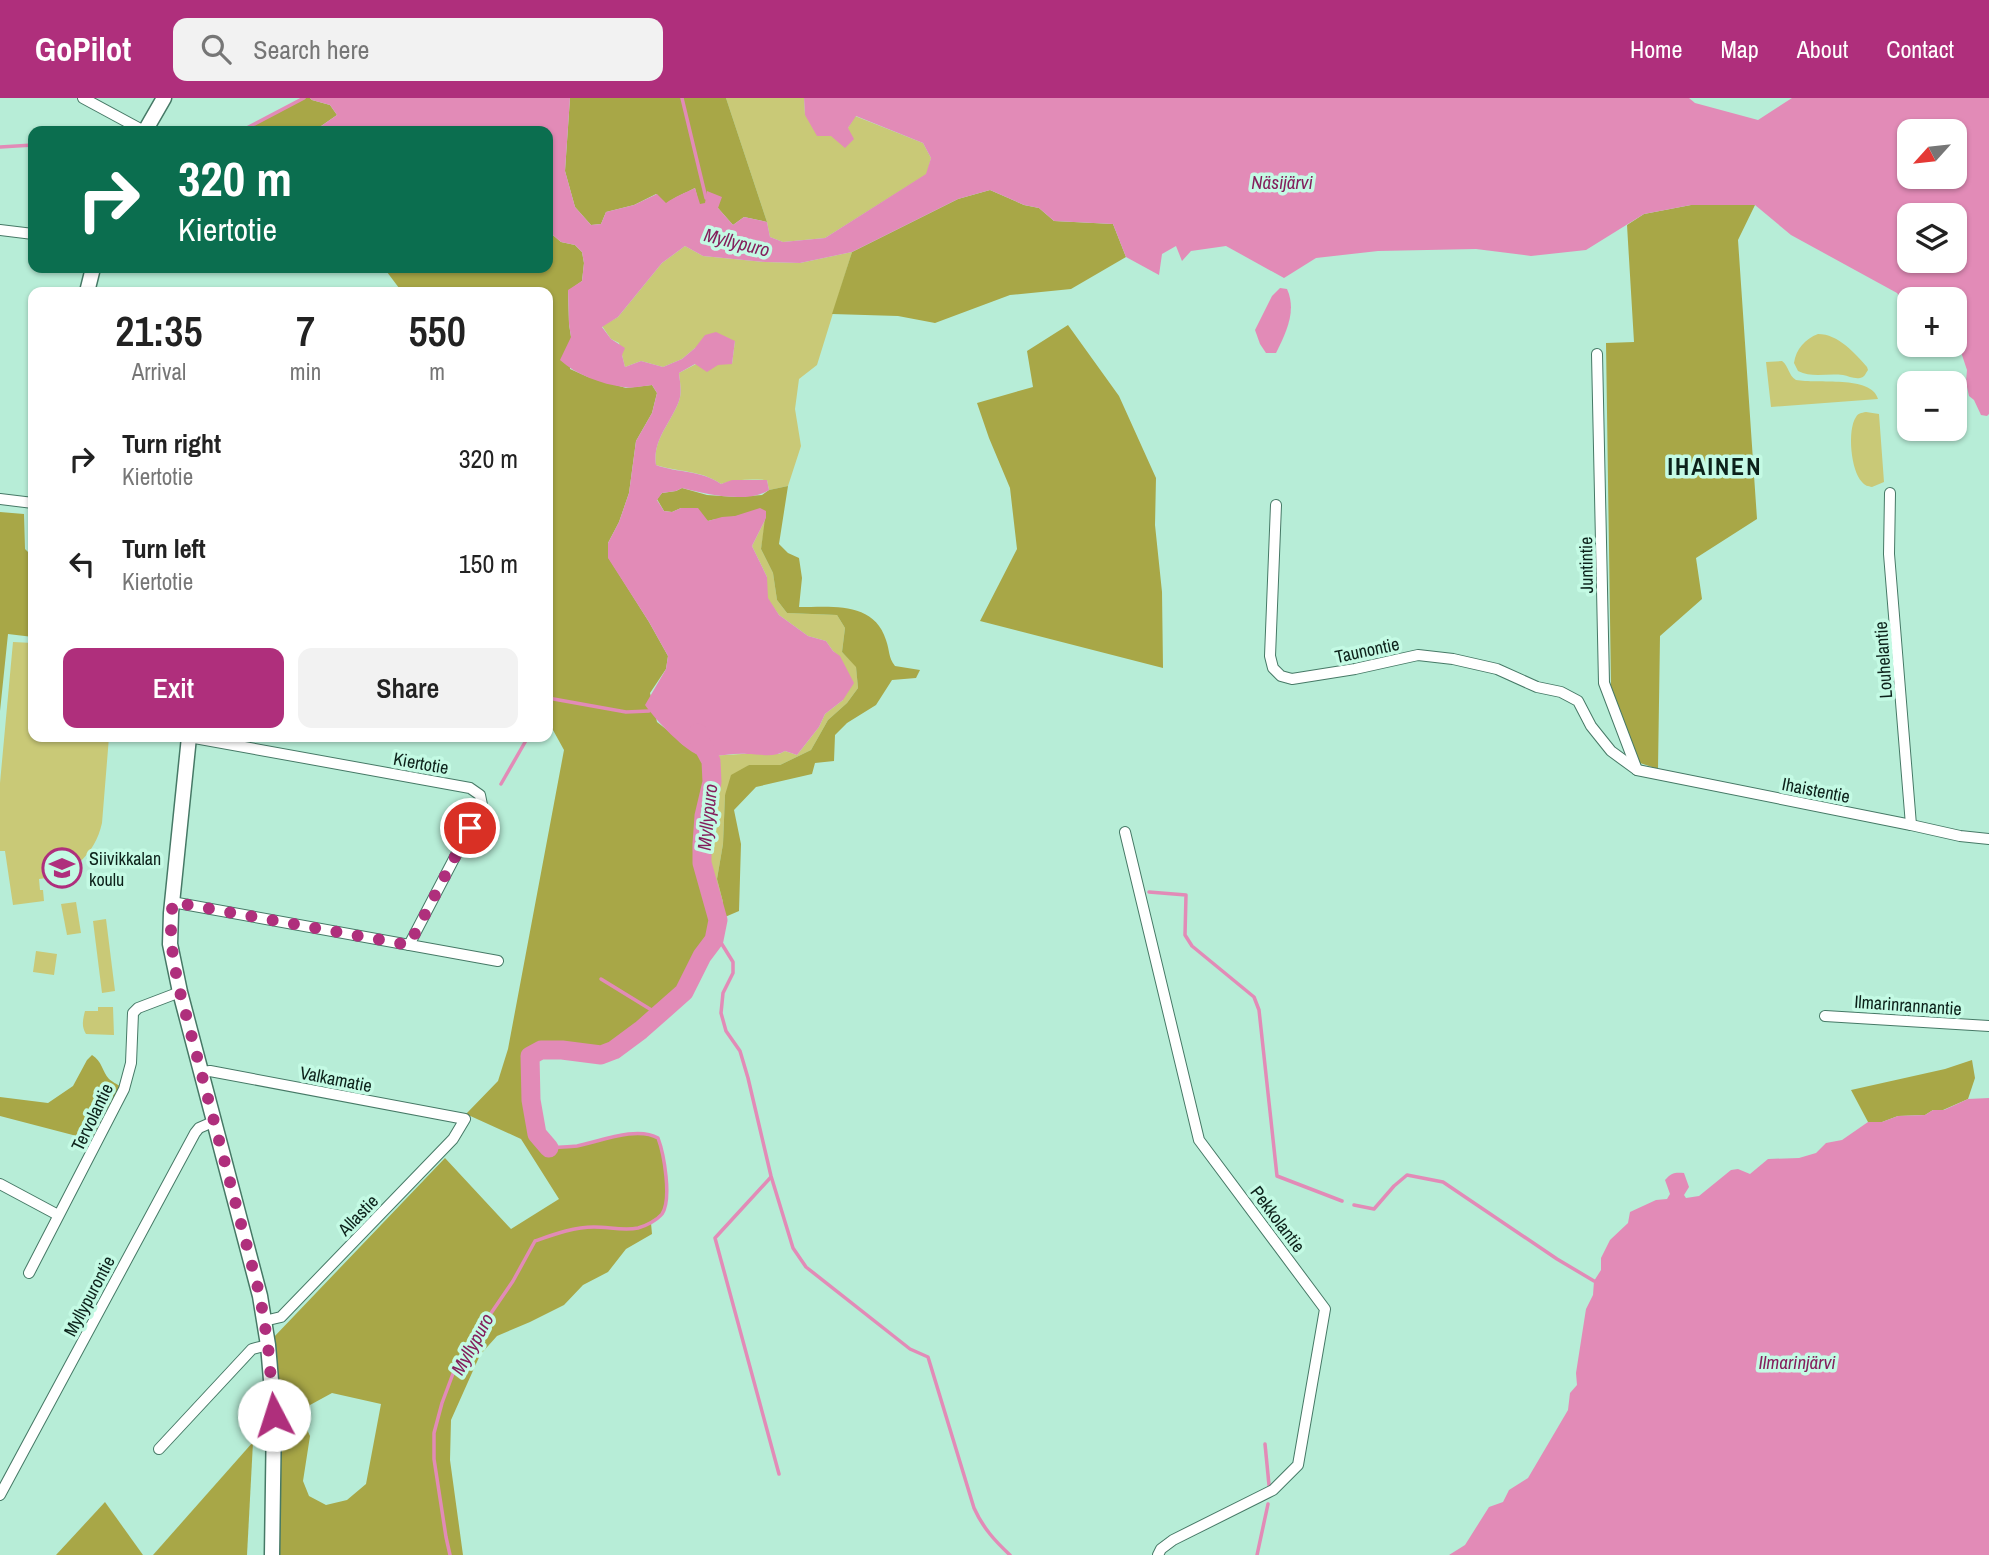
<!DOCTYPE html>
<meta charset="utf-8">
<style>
body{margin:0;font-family:"Archivo Narrow",sans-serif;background:#f2f2f2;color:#222;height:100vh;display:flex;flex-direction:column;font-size:26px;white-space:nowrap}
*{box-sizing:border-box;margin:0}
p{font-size:23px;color:#767676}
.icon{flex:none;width:38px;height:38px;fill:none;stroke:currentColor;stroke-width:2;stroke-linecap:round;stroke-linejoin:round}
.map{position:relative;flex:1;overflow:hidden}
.drawer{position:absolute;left:28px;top:189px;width:525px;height:455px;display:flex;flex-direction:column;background:#fff;border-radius:14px;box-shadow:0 2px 5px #0004}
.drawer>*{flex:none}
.banner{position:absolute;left:28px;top:28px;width:525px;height:147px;border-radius:14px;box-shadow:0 2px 5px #0004;background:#0b6e4f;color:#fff;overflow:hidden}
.needle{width:46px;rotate:243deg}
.controls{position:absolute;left:1897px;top:21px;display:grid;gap:14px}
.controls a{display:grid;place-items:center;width:70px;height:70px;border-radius:14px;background:#fff;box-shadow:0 2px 5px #0004;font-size:35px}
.pin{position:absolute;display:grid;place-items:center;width:60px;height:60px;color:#fff;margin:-30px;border:4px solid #fff;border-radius:50%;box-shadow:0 2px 7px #0007}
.me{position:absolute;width:77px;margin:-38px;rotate:355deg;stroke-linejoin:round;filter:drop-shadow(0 0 5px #0008)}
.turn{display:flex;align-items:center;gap:24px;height:147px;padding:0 35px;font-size:32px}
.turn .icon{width:91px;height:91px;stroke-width:2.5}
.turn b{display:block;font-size:49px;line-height:60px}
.eta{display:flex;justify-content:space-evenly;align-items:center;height:119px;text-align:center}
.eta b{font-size:42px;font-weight:600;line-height:49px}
.cta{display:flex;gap:14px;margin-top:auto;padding:14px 35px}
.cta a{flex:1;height:80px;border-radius:14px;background:#af2f7c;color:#fff;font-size:28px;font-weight:600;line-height:80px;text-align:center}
.cta a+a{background:#f2f2f2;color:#222}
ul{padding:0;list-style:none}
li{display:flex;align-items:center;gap:21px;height:105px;padding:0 35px}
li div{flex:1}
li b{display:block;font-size:26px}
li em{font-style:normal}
header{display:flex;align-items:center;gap:42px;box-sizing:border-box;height:98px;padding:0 35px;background:#af2f7c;color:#fff}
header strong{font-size:33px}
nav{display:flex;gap:38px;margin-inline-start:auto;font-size:24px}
.search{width:490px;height:63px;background:#f2f2f2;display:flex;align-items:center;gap:18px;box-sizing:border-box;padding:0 24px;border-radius:14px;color:#767676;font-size:26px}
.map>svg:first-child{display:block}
</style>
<header>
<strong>GoPilot</strong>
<div class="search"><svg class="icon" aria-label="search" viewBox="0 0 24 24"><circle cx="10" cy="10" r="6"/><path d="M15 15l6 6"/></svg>Search here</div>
<nav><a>Home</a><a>Map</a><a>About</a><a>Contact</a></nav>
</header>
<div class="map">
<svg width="1989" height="1457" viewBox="0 0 1989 1457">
<rect width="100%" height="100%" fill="#b7edd7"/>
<g fill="#c9c977">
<path d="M726,0H804L805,17L848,30L855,18L923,45L931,60L927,76L825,140L783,144L770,139L767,124Z"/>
<path d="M685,148L703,158L765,164L800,165L852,154L817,267L799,281L795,311L801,348L788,388L769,392L767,382C751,381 736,381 721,386C701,372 678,374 656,367C652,342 671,325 679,303C682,295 680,284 679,275L696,266H732L735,243L695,250L682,261L663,269L641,263L625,269L619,245L611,241L602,228L618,219L662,165Z"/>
<path d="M1818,236C1838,236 1855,255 1867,269L1868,272C1865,276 1865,279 1860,280C1854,281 1848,278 1843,277C1827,275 1812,280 1798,273L1794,265C1796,251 1805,241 1818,236Z"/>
<path d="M1782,263C1789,268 1788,277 1796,282C1816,286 1872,277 1878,301L1771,309L1766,264Z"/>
<path d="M1866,314L1879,316L1884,384L1872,389C1868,388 1865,388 1862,384C1851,373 1847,332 1856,319C1858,315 1861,315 1866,314Z"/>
<path d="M766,420L761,451L773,475L777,502L787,515L837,517L845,530L842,554L856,568L858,590L847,605L828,622L811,652L780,667H749L725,697L723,746L717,781L723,804L718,822L702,765L704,718L712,684L711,663L709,658L742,656H779L785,653L797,657L819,629L825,616L843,602L840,559L833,553L826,543L808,538L779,517L767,500V479L752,448Z"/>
<path d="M13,544L33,545V639H109L102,725C95,757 71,778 39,781L40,792H43L44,803L13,807L5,753H0V685Z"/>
<path d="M76,804L81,835L67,837L61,806Z"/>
<path d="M106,821L115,893L102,895L93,823Z"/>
<path d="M36,853L57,856L54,877L33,874Z"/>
<path d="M98,909H113L114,937L86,936C81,928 83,921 85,913H98Z"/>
</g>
<g fill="#a8a747" fill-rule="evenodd">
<path d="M304,0H310L312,2L330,7L337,17L314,33H241Z"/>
<path d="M570,0H726L767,124L744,119L733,127L718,110L699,106L695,90C684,96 676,98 666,106L656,96L634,107L606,114L601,126L591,127L575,109L565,73Z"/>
<path d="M990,92L1024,107L1039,110L1054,123L1113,126L1126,159L1071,191L1010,197L935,225L898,218L832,216L852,154L958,101Z"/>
<path d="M1691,107H1755L1738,142L1757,421L1696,460L1702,501L1660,538L1658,671L1640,665L1611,588L1606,245L1634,244L1627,127L1644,116Z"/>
<path d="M548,133L561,144L575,147L582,154L584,165L582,183L568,193L569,226L571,239L570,271L588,279L626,290L652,287L657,295L652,315L636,343L629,395L619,424L608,445V459L649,524L668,558L666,571L650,595L657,624L671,635L682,646L698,657L709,658L711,663L712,684L704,718L702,765L718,820L723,804L717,781L723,746L725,697L731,677L749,667H780L811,652L828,622L847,605L858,590L856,569L842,554L845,530L837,517L787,515L777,502L773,475L761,451L766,413C755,413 747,415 737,418C727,420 718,420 708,423L681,410L672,414L664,413L657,401L662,395L676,393L682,390L707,397L736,399L762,397L769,392L788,388L779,446L788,455L799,460L802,480L799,509C832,509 874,503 886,542C890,553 888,559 895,568L920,572L916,580L892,582L876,607L847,625L835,637L834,663L815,665L812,676L756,689L734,712L741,746L739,813L718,822L714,842L702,858L684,894L641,932L614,952L601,957L562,952H541L530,958L531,1002L537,1036L549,1050C558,1049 568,1049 577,1048C601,1043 637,1028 658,1040C665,1059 671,1095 663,1113C661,1118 656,1121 651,1125L652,1136L626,1151L608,1174L583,1187L564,1207L530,1224L497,1238L480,1257L451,1322L450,1362L463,1457H279L273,1240L445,1060L511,1131L559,1101L521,1041L466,1016L498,983L508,951L564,652L548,623V194H402L384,170H548ZM332,1295L381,1306L366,1386L347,1402L326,1407L309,1398L303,1383L310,1338L305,1327L310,1307Z"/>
<path d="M1068,227L1119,298L1156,380L1155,427L1162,494L1163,570L980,523L1017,451L1010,390L989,340L977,305L1033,289L1027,253Z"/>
<path d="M0,414L24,416L25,451L33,459V539L8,536L0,613Z"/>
<path d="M92,957C102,963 102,973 109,981C111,983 118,987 120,988L92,1042L0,1018V999L48,1005L73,988L87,962Z"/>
<path d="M1972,962L1975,980L1968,1001L1943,1012H1933L1925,1017L1898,1018L1882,1024H1868L1851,992L1945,971Z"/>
<path d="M253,1344L247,1457H153Z"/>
<path d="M105,1404L143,1457H56Z"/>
</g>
<g fill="#e28bb7" fill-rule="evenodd">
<path d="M310,0H570L565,73L575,109L591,127L601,126L606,114L634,107L657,96L666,105C676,98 685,95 695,90L700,106L705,105L707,93L722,99L718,110L733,127L744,119L767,124L770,139L783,144L825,140L926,76L931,60L923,45L856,18L848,30L854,41L845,50L831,38H817L805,17L804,0H1689L1695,5L1758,22L1792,0H1989V316L1987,318L1981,317L1974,302L1969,298L1966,284L1967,272L1960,251L1938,247H1955V201H1909V218L1906,207L1897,195L1791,137L1755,107H1691L1644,116L1586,152L1531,158L1476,151L1378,153L1316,160L1284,180L1226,148L1191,153L1182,163L1176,148L1162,156L1159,177L1126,159L1113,126L1054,123L1039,110L1024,107L990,92L958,101L852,154L800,165L765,164L703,158L685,148L662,165L618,219L602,229L611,241L625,250L622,257L625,269L641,263L663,269L682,261L695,250L705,237L716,234L735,243L732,266L718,267L707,274L695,266L679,275C680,284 682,295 679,303C671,325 652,342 656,367C678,375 701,372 721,386L732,382H767L769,392C747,406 706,396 682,390L676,393L662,395L657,402L664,413L672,414L681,410H698L708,423L722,419L735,418L760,410L766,413V420L752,448L767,479L768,500L779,517L808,538L826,543L833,553L840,558L854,585L843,602L825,616L819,629L797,657L785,653C774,660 760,656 747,656C732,655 717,659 702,658C687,656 654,620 645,607L666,571L668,558L649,524L608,460V445L619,424L629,395L636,343L652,315L657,295L652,287C643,288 632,291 623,289C602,286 576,277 560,262L571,239L569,226L568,192L582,183L584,165L582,154L575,147L561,144L548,133V33H314L337,17L330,7L312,2ZM1909,33H1955V79H1909ZM1909,117H1955V163H1909Z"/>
<path d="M1280,190L1287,191C1297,213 1286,235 1276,255H1266L1260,246L1255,232L1272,198Z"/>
<path d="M1989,1000V1457H1449L1465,1447L1489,1409L1503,1404L1509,1392L1528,1380L1568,1312L1570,1295L1577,1287L1576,1275L1586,1211L1593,1197L1594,1183L1601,1172V1160L1610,1142L1628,1125L1630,1114L1656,1102L1667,1101L1670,1096L1665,1082C1671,1075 1675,1074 1684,1075L1689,1089L1684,1097L1686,1100L1699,1098L1731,1072L1738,1071L1750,1076L1768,1061L1799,1060L1816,1055L1826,1045L1842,1042L1868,1024H1882L1898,1018L1925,1017L1933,1012H1944L1968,1001Z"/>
</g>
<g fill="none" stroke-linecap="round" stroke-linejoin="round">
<g stroke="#e28bb7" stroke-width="3.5">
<path d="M682,0L706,100"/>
<path d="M241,33L304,0"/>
<path d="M0,49L33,47"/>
<path d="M548,600L626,614L649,613"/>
<path d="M501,686L528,639"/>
<path d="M1149,794L1186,797L1185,837L1192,848L1254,899L1259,912L1277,1078L1342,1103"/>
<path d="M715,835L733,864V875L723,895L721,915L726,933L740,953L748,980L771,1078L793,1150L806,1169L910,1251L928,1259L974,1410C983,1430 995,1443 1010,1457"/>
<path d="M601,881L658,916"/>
<path d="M771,1079L715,1140L779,1376"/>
<path d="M1354,1107L1374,1111L1394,1088L1407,1077L1443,1084L1557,1161L1594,1183"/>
<path d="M1265,1346L1269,1387"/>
<path d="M450,1457L446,1439L434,1361V1335L442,1305L457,1265L513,1183L535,1143C555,1136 574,1129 594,1129C609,1129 624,1133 638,1130C646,1128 657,1122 662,1116C672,1101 664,1056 658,1040C637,1028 601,1043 577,1048C568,1049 558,1049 549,1050"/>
<path d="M1257,1457L1268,1406"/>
</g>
<path stroke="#e28bb7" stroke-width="19" d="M549,1050L537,1036L531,1002L530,958L541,952H562L601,957L614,952L641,932L684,894L702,858L714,842L718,822L702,765V746L704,718L712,684L711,663L698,639V635"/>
<g stroke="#467966" stroke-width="12">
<g id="street">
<path d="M83,0L144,33"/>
<path d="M0,132L33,136"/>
<path d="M1597,256L1604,585L1637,672"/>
<path d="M1890,395L1889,456L1911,727"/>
<path d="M0,401L33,405"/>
<path d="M1276,407L1270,558L1273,570L1281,578L1292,581L1355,571L1418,557L1453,561L1497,571L1537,589L1561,594L1578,603L1591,628L1611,653L1637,672L1911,727L1960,738L1989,741"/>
<path d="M189,639L470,690L480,697L482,707L409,847"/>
<path d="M1125,734L1199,1042L1325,1211L1298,1367L1273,1392L1173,1442L1161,1451L1158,1457"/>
<path d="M172,804L498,863"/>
<path d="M1825,918L1989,928"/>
<path d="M202,974L210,973L465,1021L453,1041L281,1219L264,1223"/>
<path d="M0,1086L58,1117"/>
<path d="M29,1175L124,991L131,965L133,915L138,910L180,894"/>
<path d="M159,1351L252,1251L268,1247"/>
<path d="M0,1397L195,1035L199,1030L215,1023"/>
</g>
</g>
<g stroke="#467966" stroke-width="17">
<g id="secondary">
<path d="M145,33L164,0"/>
<path d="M87,194L93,170"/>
<path d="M189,639L171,815L170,846L180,894L260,1198L268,1247L274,1317L272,1457"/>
</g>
</g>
<use href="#street" stroke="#fff" stroke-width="10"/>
<use href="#secondary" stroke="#fff" stroke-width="14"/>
</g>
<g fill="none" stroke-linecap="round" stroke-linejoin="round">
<path stroke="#af2f7c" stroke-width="12" stroke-dasharray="0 21.6" d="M274,1317L268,1247L260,1198L180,894C173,863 168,835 173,804L409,847L470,730"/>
</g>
<defs>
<g id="school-ring" transform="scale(2.0125)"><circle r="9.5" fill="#c4fae4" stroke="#af2f7c" stroke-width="1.5"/><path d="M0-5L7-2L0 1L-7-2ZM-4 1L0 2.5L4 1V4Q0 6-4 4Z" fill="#af2f7c"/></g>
</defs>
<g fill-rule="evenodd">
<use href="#school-ring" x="62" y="770"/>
</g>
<g text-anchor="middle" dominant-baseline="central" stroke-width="7" stroke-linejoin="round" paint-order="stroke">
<g font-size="18" fill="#0c211a" stroke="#c4fae4">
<text transform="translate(1586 467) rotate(-91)">Juntintie</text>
<text transform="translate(1367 552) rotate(-12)">Taunontie</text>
<text transform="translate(1883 562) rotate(-94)">Louhelantie</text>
<text transform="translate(421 665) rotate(10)">Kiertotie</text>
<text transform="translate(1816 692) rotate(11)">Ihaistentie</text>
<text transform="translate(1908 907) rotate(4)">Ilmarinrannantie</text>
<text transform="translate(336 981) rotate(11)">Valkamatie</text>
<text transform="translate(92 1019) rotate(-64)">Tervolantie</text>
<text transform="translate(358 1117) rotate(-46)">Allastie</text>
<text transform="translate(1278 1121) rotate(53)">Pekkolantie</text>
<text transform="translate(89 1198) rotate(-62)">Myllypurontie</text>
</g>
<g font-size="18" fill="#0c211a" stroke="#c4fae4" text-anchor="start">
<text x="89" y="760">Siivikkalan<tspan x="89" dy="21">koulu</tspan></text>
</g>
<g font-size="19" font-style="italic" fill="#841f5c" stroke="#c4fae4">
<text x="1282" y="84">Näsijärvi</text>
<text transform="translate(737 144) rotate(14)">Myllypuro</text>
<text transform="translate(707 719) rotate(-84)">Myllypuro</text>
<text transform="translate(472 1246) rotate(-61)">Myllypuro</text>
<text x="1797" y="1264">Ilmarinjärvi</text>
</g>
<g font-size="24" font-weight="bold" letter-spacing="2" fill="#0c211a" stroke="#c4fae4">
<text x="1715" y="368">IHAINEN</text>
</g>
</g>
</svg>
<div class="controls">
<a><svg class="needle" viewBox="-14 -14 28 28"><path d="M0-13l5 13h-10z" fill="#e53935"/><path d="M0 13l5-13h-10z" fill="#767676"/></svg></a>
<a><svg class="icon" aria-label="layers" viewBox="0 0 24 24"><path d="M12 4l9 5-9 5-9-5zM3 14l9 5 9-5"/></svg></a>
<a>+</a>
<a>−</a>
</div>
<div class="pin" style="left:470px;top:730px;background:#d93025"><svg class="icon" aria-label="arrive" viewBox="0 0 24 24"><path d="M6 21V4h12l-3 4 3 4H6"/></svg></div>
<svg class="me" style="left:274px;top:1317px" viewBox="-20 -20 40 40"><circle r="19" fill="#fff"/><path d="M0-13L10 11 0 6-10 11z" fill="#af2f7c"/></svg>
<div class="banner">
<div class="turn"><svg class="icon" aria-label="right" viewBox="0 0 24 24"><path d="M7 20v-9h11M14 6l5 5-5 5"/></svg><div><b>320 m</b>Kiertotie</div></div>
</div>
<section class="drawer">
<div class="eta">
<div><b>21:35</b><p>Arrival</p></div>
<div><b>7</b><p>min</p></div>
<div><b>550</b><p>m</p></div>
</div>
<ul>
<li><svg class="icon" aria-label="right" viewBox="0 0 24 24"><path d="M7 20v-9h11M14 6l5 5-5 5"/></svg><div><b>Turn right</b><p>Kiertotie</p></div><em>320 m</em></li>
<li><svg class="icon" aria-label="left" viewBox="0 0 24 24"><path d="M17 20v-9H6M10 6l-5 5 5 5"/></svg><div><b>Turn left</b><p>Kiertotie</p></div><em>150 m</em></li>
</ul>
<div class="cta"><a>Exit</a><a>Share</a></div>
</section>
</div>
